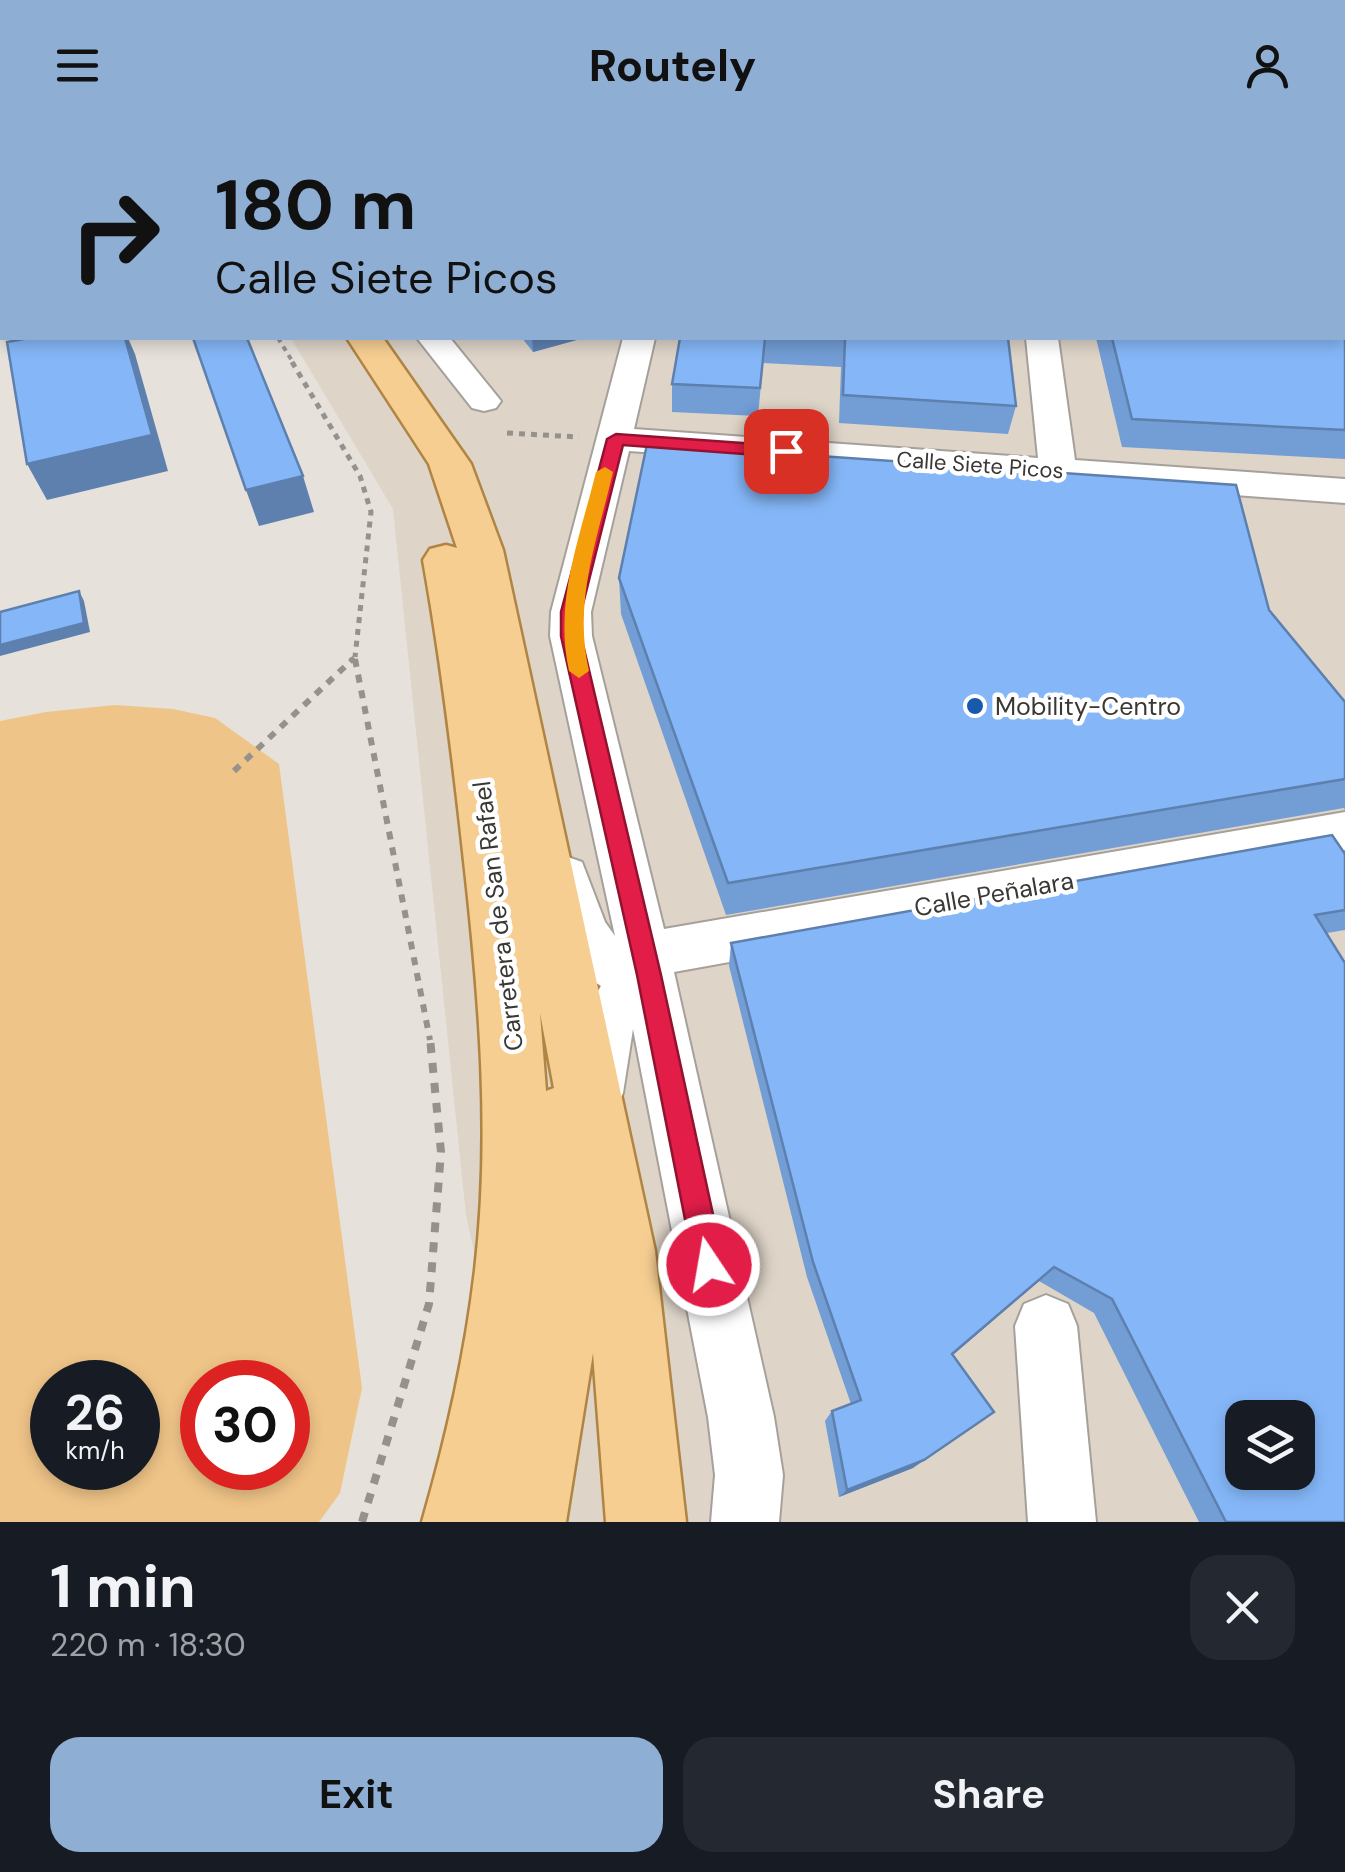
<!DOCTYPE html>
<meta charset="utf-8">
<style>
body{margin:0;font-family:"DM Sans",sans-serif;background:#242831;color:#f1f3f6;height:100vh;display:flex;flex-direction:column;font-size:38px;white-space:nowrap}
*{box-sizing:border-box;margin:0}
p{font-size:32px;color:#9ea1a6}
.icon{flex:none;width:55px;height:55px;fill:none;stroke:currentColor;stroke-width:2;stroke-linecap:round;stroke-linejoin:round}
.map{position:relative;height:1392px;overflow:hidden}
.sheet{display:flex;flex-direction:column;background:#171b24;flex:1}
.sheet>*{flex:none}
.guide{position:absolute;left:0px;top:0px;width:1345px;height:210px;box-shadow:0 5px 15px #0003;background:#8faed4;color:#111;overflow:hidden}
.fabs{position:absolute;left:1225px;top:1270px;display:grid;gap:20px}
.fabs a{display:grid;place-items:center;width:90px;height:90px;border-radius:20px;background:#171b24;box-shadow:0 5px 15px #0003;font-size:50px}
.speed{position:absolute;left:30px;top:1230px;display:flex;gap:20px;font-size:50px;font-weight:700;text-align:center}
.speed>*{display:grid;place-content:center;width:130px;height:130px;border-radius:50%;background:#171b24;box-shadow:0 5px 15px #0003;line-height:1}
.speed small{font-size:25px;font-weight:400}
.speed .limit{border:15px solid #d22;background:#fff;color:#111}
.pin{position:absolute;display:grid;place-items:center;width:85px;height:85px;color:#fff;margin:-42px;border-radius:20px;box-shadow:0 5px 15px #0006}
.me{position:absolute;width:110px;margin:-55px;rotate:348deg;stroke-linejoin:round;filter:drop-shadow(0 0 8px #0008)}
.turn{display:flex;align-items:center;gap:35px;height:210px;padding:0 50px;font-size:45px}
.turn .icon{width:130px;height:130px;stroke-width:2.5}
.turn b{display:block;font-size:70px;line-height:85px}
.round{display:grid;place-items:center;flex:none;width:105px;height:105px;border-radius:30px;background:#242831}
.summary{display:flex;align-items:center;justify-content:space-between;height:170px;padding:0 50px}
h1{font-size:60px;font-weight:700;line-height:75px}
.button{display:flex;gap:20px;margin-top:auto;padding:20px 50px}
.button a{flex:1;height:115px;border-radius:30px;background:#8faed4;color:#111;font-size:40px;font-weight:700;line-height:115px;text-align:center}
.button a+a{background:#242831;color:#f1f3f6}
header{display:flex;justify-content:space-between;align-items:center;height:130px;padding:0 50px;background:#8faed4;color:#111;font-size:45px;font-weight:700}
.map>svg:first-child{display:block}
</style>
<header><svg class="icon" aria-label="menu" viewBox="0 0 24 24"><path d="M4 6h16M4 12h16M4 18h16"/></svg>Routely<svg class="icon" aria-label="person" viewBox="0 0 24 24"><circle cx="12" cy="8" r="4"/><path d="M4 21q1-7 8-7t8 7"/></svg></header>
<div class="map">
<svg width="1345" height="1392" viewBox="0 0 1345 1392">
<rect width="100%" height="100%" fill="#e6e1db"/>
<path fill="#ded4c8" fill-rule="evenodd" d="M136,0H1345V1392H533L466,1085L393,379L291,208H1342V2ZM1242,1288H1298V1342H1242Z"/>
<path fill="#efc488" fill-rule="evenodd" d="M115,575L173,579L215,588L279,634L362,1258L340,1363L319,1392H0V591L46,582ZM52,1252H138V1338H52ZM202,1252H288V1338H202Z"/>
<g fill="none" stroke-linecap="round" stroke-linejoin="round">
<g stroke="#a5a09a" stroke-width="4">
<g id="minor">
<path d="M261,0H287L288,2H262Z"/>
<rect x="674" y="0" width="26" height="2"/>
<path d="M1004,0H1030L1031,2H1005Z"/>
<path d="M417,208H450L501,271L496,278L484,281L472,278Z"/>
<path d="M623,208H655L634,299L1038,328L1026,208H1058L1075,330L1345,349V373L629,321L591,482L592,506L664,799L1345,682V720L674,842L774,1287L783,1345L779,1392H711L715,1345L708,1287L633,899L623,963L615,982L595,989L575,982C559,944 579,889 601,856C563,834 552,786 540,746L548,732L565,726L582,732L605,792L615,806L550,506L551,482Z"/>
<path d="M1046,1165L1068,1174L1077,1196L1096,1392H1028L1015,1196L1024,1174Z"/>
</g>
</g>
<g stroke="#b08543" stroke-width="5">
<g id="major">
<path d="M168,0H201L202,2H170Z"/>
<path d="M347,208H383L471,334L503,420L655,1121L686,1392H606L593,1223L566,1392H422C446,1309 465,1226 475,1140C491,1004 479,866 464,731C453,630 441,530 423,430L430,419L446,415L457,418L429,334ZM540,883L554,958L546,961Z"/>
</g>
</g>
<g stroke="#95928d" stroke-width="4" stroke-dasharray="5 5" stroke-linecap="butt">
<path d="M0,0H4"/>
<path d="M278,208L294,234"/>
</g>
<g stroke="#95928d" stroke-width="5" stroke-dasharray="6 6" stroke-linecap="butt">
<path d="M292,232L360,346L371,382L355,527"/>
<path d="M507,303L579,307"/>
<path d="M350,532L355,527L356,532"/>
</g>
<g stroke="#95928d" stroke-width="6" stroke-dasharray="8 8" stroke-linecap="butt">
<path d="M355,529L430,910"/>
<path d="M234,641L353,529"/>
</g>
<path stroke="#95928d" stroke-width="8" stroke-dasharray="10 10" stroke-linecap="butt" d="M362,1392L429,1174L441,1022L430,908"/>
<use href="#minor" fill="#fff" fill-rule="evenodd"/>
<use href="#major" fill="#f6ce92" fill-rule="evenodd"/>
</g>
<g fill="#729dd5">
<path d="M325,0H650L649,2H327Z"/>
<path d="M1345,30V329L1122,317L1096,208H1342Z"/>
<path d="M522,208H584L533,222Z"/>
<path d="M680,208H1008L1016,276L1008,304L839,293L841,237L763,233L758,286L672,282V254Z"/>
<path d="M619,448L1269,480L1345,572V680L1344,678L726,785L621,484Z"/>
<path d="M1345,724V800L1327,803L1345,1392H1199L1094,1183L1039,1151L952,1225L913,1338L839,1367L825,1291L832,1281L851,1274L807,1147L729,836L731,813Z"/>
</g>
<g fill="#5d80ae">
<path d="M2,157V197L0,198V158Z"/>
<path d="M125,208H128L135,224L168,341L47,370L27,334Z"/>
<path d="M532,208H584L533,222Z"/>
<path d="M303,346L314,382L259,396L246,360Z"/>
<path d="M79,461L84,471L90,502L0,526V515Z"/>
<path d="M1054,1137L1039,1151L940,1236L952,1224Z"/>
<path d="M994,1282L913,1338L839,1367L847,1360Z"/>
</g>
<g fill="#85b7f8" stroke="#5d80ae" stroke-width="2.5" fill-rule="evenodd">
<path d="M342,0H640L639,2H344Z"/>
<rect x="728" y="0" width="255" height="2"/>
<path d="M1083,0H1331L1332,2H1083Z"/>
<path d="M1342,24L1345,30V300L1132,289L1112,208H1342Z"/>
<path d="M2,37V157L0,158V38Z"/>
<path d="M29,208H125L152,305L27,334L7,212Z"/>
<path d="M193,208H247L303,346L246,360Z"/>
<path d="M680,208H765L760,258L672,254Z"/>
<path d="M815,208H1008L1016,276L843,265L845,209Z"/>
<path d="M647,314L1236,355L1269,480L1345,572V649L728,753L619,448Z"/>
<path d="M79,461L84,493L0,515V482Z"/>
<path d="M1332,705L1345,724V780L1315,785L1345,833V1392H1226L1112,1169L1054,1137L952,1224L994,1282L924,1330L847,1360L832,1281L861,1270L813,1132L731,813ZM1242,1288H1298V1342H1242Z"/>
</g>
<path fill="#e11d48" stroke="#92132f" stroke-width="2.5" d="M616,304L786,316L795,321L786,327L623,315L581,482V506L661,845L724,1135L719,1146L709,1150L699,1146L694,1135L637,845L561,506V482L607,309Z"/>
<path fill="#f59e0b" d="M605,337L613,342C597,411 573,471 589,541L579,548L569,541C554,471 579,411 596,342Z"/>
<circle fill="#175aab" stroke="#fff" stroke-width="4" cx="975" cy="576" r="10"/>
<g text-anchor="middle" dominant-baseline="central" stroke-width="9" stroke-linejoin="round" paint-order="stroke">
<g font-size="22" fill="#3a3835" stroke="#fff">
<text transform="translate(980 335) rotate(4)">Calle Siete Picos</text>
</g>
<g font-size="25" fill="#3a3835" stroke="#fff" text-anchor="start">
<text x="995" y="576">Mobility-Centro</text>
</g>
<g font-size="25" fill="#3a3835" stroke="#fff">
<text transform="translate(994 764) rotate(-10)">Calle Peñalara</text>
<text transform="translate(498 786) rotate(-97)">Carretera de San Rafael</text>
</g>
</g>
</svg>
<div class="fabs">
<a><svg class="icon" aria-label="layers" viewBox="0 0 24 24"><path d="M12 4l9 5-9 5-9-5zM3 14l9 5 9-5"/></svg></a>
</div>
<div class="speed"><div>26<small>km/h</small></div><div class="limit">30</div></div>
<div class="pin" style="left:786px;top:321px;background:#d93025"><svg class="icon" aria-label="arrive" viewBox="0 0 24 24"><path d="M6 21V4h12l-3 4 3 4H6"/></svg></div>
<svg class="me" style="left:709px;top:1135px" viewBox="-20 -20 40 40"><circle r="17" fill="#e11d48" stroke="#fff" stroke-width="3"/><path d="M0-11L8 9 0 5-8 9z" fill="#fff"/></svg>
<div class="guide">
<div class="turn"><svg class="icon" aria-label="right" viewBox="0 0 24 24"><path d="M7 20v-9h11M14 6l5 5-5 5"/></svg><div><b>180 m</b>Calle Siete Picos</div></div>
</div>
</div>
<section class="sheet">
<div class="summary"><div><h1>1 min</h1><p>220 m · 18:30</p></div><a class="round"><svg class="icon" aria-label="close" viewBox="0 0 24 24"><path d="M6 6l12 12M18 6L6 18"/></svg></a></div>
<div class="button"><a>Exit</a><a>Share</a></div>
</section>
